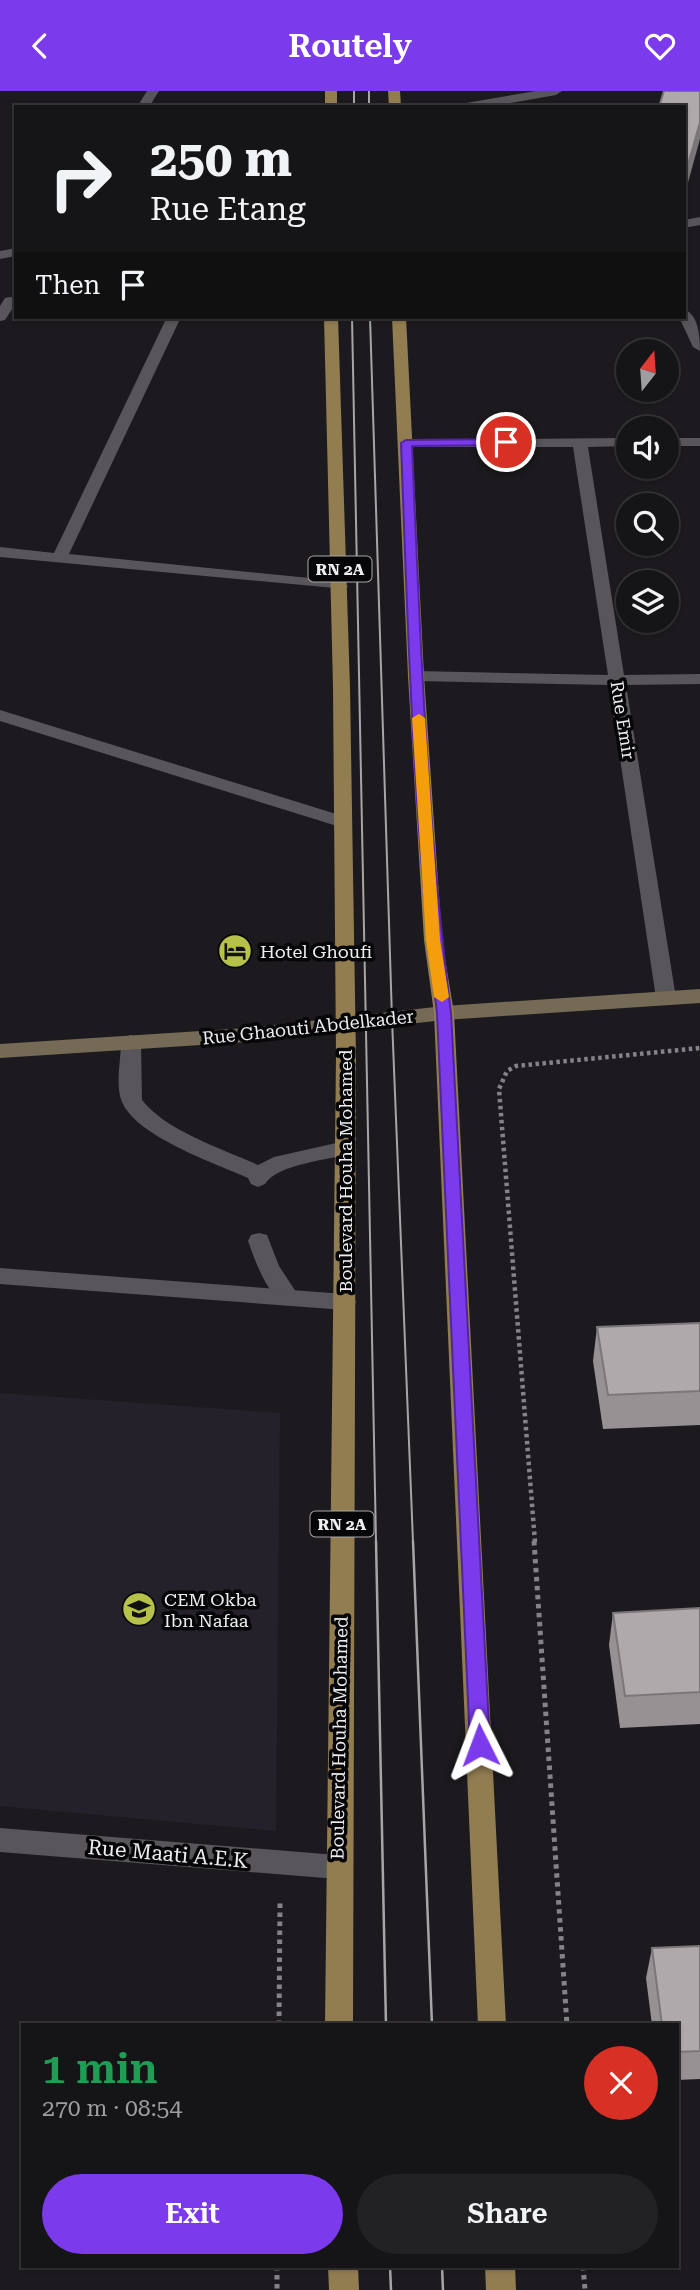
<!DOCTYPE html>
<meta charset="utf-8">
<style>
body{margin:0;font-family:"Roboto Serif",serif;background:#222123;color:#f1f3f6;height:100vh;display:flex;flex-direction:column;font-size:26px;white-space:nowrap}
*{box-sizing:border-box;margin:0}
p{font-size:23px;color:#9d9ea1}
.icon{flex:none;width:38px;height:38px;fill:none;stroke:currentColor;stroke-width:2;stroke-linecap:round;stroke-linejoin:round}
.map{position:relative;flex:1;overflow:hidden}
.drawer{position:absolute;left:21px;top:1932px;width:658px;height:245px;display:flex;flex-direction:column;background:#151416;border-radius:0px;box-shadow:0 2px 5px #0004,0 0 0 2px #343335}
.drawer>*{flex:none}
.top-card{position:absolute;left:14px;top:14px;width:672px;height:214px;border-radius:0px;box-shadow:0 2px 5px #0004,0 0 0 2px #343335;background:#151416;color:#f1f3f6;overflow:hidden}
.needle{width:46px;rotate:17deg}
.fabs{position:absolute;left:616px;top:248px;display:grid;gap:14px}
.fabs a{display:grid;place-items:center;width:63px;height:63px;border-radius:50%;background:#151416;box-shadow:0 2px 5px #0004,0 0 0 2px #343335;font-size:35px}
.pin{position:absolute;display:grid;place-items:center;width:60px;height:60px;color:#fff;margin:-30px;border:4px solid #fff;border-radius:50%;box-shadow:0 2px 7px #0007}
.me{position:absolute;width:77px;margin:-38px;rotate:357deg;stroke-linejoin:round;filter:drop-shadow(0 0 5px #0008)}
.turn{display:flex;align-items:center;gap:24px;height:147px;padding:0 21px;font-size:32px}
.turn .icon{width:91px;height:91px;stroke-width:2.5}
.turn b{display:block;font-size:49px;line-height:60px}
.then{display:flex;align-items:center;height:66px;padding:0 21px;background:#0003;gap:14px;font-size:26px}
.round{display:grid;place-items:center;flex:none;width:74px;height:74px;border-radius:37px;background:#222123}
.overview{display:flex;align-items:center;justify-content:space-between;height:119px;padding:0 21px}
h1{font-size:42px;font-weight:600;line-height:52px;color:#1e9e55}
.action{display:flex;gap:14px;margin-top:auto;padding:14px 21px}
.action a{flex:1;height:80px;border-radius:42px;background:#7c3aed;color:#fff;font-size:28px;font-weight:600;line-height:80px;text-align:center}
.action a+a{background:#222123;color:#f1f3f6}
header{display:flex;justify-content:space-between;align-items:center;height:91px;padding:0 21px;background:#7c3aed;color:#fff;font-size:32px;font-weight:600}
.map>svg:first-child{display:block}
</style>
<header><svg class="icon" aria-label="back" viewBox="0 0 24 24"><path d="M15 5l-7 7 7 7"/></svg>Routely<svg class="icon" aria-label="heart" viewBox="0 0 24 24"><path d="M12 20l-8-8c-3-5 5-10 8-4 3-6 11-1 8 4z"/></svg></header>
<div class="map">
<svg width="700" height="2199" viewBox="0 0 700 2199">
<rect width="100%" height="100%" fill="#1c1a1e"/>
<path fill="#25212b" d="M0,1302L280,1322L276,1740L0,1715Z"/>
<g fill="none" stroke-linecap="round" stroke-linejoin="round">
<path stroke="#858387" stroke-width="4.5" stroke-dasharray="3.5 3.5" stroke-linecap="butt" d="M535,1451L499,998L507,980L516,975L700,957"/>
<g stroke="#858387" stroke-width="5" stroke-dasharray="4.5 4.5" stroke-linecap="butt">
<path d="M534,1450L567,1934"/>
<path d="M279,1934L280,1812"/>
<path d="M277,2175V2199"/>
<path d="M583,2175L585,2199"/>
</g>
<g fill="#58565b" fill-rule="evenodd">
<path d="M131,944L138,946L141,951L142,1009C166,1040 223,1058 258,1074L274,1066L345,1050L352,1052L355,1057L352,1062C330,1069 277,1073 265,1093L258,1096L251,1093L248,1087C215,1072 137,1046 122,1011C115,994 121,969 121,951L124,946Z"/>
<path d="M259,1142L267,1144L279,1175L300,1207L297,1213C272,1221 255,1169 248,1150L251,1144Z"/>
</g>
<g fill="#58565b" fill-rule="evenodd">
<path d="M147,0H159L149,16H137Z"/>
<path d="M536,0H562L556,4L488,16H460L466,12Z"/>
<path d="M700,126V134L684,137V129Z"/>
<path d="M16,157V165L0,168V160Z"/>
<path d="M10,206L15,207L16,212L5,229L0,230V215L5,207Z"/>
<path d="M684,218C699,224 700,246 700,260L693,256L679,226H684Z"/>
<path d="M167,226H181L69,463L340,490L348,495L346,498L0,466V456L54,462Z"/>
<path d="M628,347V355L588,356L624,584L700,583V593L626,594L676,907L673,912H659L656,907L609,594L416,590L408,585L416,580L608,584L573,356H406L399,352L401,349Z"/>
<rect x="667" y="347" width="33" height="8"/>
<path d="M0,619L349,727L352,731L349,735H337L0,630Z"/>
<path d="M0,1177L345,1203L353,1205L356,1211L353,1217L345,1219L0,1193Z"/>
<path d="M0,1737L337,1764L346,1767L350,1776L346,1785L337,1788L0,1761Z"/>
</g>
<path fill="#756a56" fill-rule="evenodd" d="M700,898V912L444,929L247,951L0,967V953L247,937L444,915Z"/>
<g fill="#927d51" fill-rule="evenodd">
<rect x="325" y="0" width="12" height="16"/>
<path d="M388,0H400L401,16H389Z"/>
<path d="M324,226H338L350,596L356,966L353,1934H325L336,966L333,596Z"/>
<path d="M392,226H406L424,585L442,849L454,922L506,1934H478L434,922L424,849L408,585Z"/>
<path d="M328,2175H358L359,2199H329Z"/>
<path d="M485,2175H515L516,2199H486Z"/>
</g>
<g stroke="#a6a5a8" stroke-width="2">
<path d="M354,0V16"/>
<path d="M369,0V16"/>
<path d="M352,226L376,1451"/>
<path d="M370,226L392,928L413,1451"/>
</g>
<g stroke="#a6a5a8" stroke-width="2.5">
<path d="M376,1450L386,1934"/>
<path d="M413,1450L432,1934"/>
<path d="M390,2175L391,2199"/>
<path d="M442,2175L443,2199"/>
</g>
</g>
<g fill="#979194">
<path d="M700,1232V1334L603,1338L593,1270L597,1236Z"/>
<path d="M700,1517V1633L620,1637L609,1554L613,1522Z"/>
<path d="M700,1855V1988L677,1989V1934H652L646,1887L652,1857Z"/>
</g>
<path fill="#7b7678" d="M700,31V48L684,106L685,84Z"/>
<g fill="#b0a9ac" stroke="#7b7678" stroke-width="2">
<path d="M664,0H700V31L685,84H684V16H659Z"/>
<path d="M700,1232V1300L608,1304L597,1236Z"/>
<path d="M700,1517V1601L625,1605L613,1522Z"/>
<path d="M700,1855V1960L677,1961V1934H662L652,1857Z"/>
</g>
<path fill="#7c3aed" stroke="#51269a" stroke-width="2" d="M506,348L510,349V354L412,355C420,545 427,734 451,922L490,1654L487,1660L480,1663L473,1660L470,1654L437,922C413,733 408,542 401,352L406,349Z"/>
<path fill="#f59e0b" d="M419,623L425,627L440,849L449,906L442,911L434,906L426,849L412,627Z"/>
<defs>
<g id="hotel-disc" transform="scale(1.75)"><circle r="9.5" fill="#b6c149" stroke="#060507"/><path d="M-6-4.5h1.5V1H6V5H4.5V3h-9V5H-6ZM-4 0a1.8 1.8 0 1 1 3.6 0ZM.5 0V-2.5h3Q6-2.5 6 0Z" fill="#111"/></g>
<g id="school-disc" transform="scale(1.75)"><circle r="9.5" fill="#b6c149" stroke="#060507"/><path d="M0-5L7-2L0 1L-7-2ZM-4 1L0 2.5L4 1V4Q0 6-4 4Z" fill="#111"/></g>
</defs>
<g fill-rule="evenodd">
<use href="#hotel-disc" x="235" y="860"/>
<use href="#school-disc" x="139" y="1518"/>
</g>
<g text-anchor="middle" dominant-baseline="central" stroke-width="7" stroke-linejoin="round" paint-order="stroke">
<g fill="#060507" stroke="#a8a7a9" stroke-width="2">
<rect x="308.5" y="465.5" width="63" height="25" rx="5"/>
<rect x="310.5" y="1420.5" width="63" height="25" rx="5"/>
</g>
<g font-size="16" font-weight="bold" fill="#edecef">
<text x="340" y="478">RN 2A</text>
<text x="342" y="1433">RN 2A</text>
</g>
<g font-size="18" fill="#edecef" stroke="#060507">
<text transform="translate(623 629) rotate(81)">Rue Emir</text>
<text transform="translate(308 936) rotate(-6)">Rue Ghaouti Abdelkader</text>
<text transform="translate(345 1080) rotate(-90)">Boulevard Houha Mohamed</text>
<text transform="translate(339 1647) rotate(-89)">Boulevard Houha Mohamed</text>
</g>
<g font-size="18" fill="#edecef" stroke="#060507" text-anchor="start">
<text x="260" y="860">Hotel Ghoufi</text>
<text x="164" y="1508">CEM Okba<tspan x="164" dy="21">Ibn Nafaa</tspan></text>
</g>
<g font-size="21" fill="#edecef" stroke="#060507">
<text transform="translate(168 1763) rotate(5)">Rue Maati A.E.K</text>
</g>
</g>
</svg>
<div class="fabs">
<a><svg class="needle" viewBox="-14 -14 28 28"><path d="M0-13l5 13h-10z" fill="#e53935"/><path d="M0 13l5-13h-10z" fill="#9d9ea1"/></svg></a>
<a><svg class="icon" aria-label="sound" viewBox="0 0 24 24"><path d="M4 9h4l5-4v14l-5-4H4zM17 9q2 3 0 6"/></svg></a>
<a><svg class="icon" aria-label="search" viewBox="0 0 24 24"><circle cx="10" cy="10" r="6"/><path d="M15 15l6 6"/></svg></a>
<a><svg class="icon" aria-label="layers" viewBox="0 0 24 24"><path d="M12 4l9 5-9 5-9-5zM3 14l9 5 9-5"/></svg></a>
</div>
<div class="pin" style="left:506px;top:351px;background:#d93025"><svg class="icon" aria-label="arrive" viewBox="0 0 24 24"><path d="M6 21V4h12l-3 4 3 4H6"/></svg></div>
<svg class="me" style="left:480px;top:1654px" viewBox="-20 -20 40 40"><path d="M0-17L14 15 0 8-14 15z" fill="#7c3aed" stroke="#fff" stroke-width="4"/></svg>
<div class="top-card">
<div class="turn"><svg class="icon" aria-label="right" viewBox="0 0 24 24"><path d="M7 20v-9h11M14 6l5 5-5 5"/></svg><div><b>250 m</b>Rue Etang</div></div>
<div class="then">Then<svg class="icon" aria-label="arrive" viewBox="0 0 24 24"><path d="M6 21V4h12l-3 4 3 4H6"/></svg></div>
</div>
<section class="drawer">
<div class="overview"><div><h1>1 min</h1><p>270 m · 08:54</p></div><a class="round" style="background:#d93025;color:#fff"><svg class="icon" aria-label="close" viewBox="0 0 24 24"><path d="M6 6l12 12M18 6L6 18"/></svg></a></div>
<div class="action"><a>Exit</a><a>Share</a></div>
</section>
</div>
